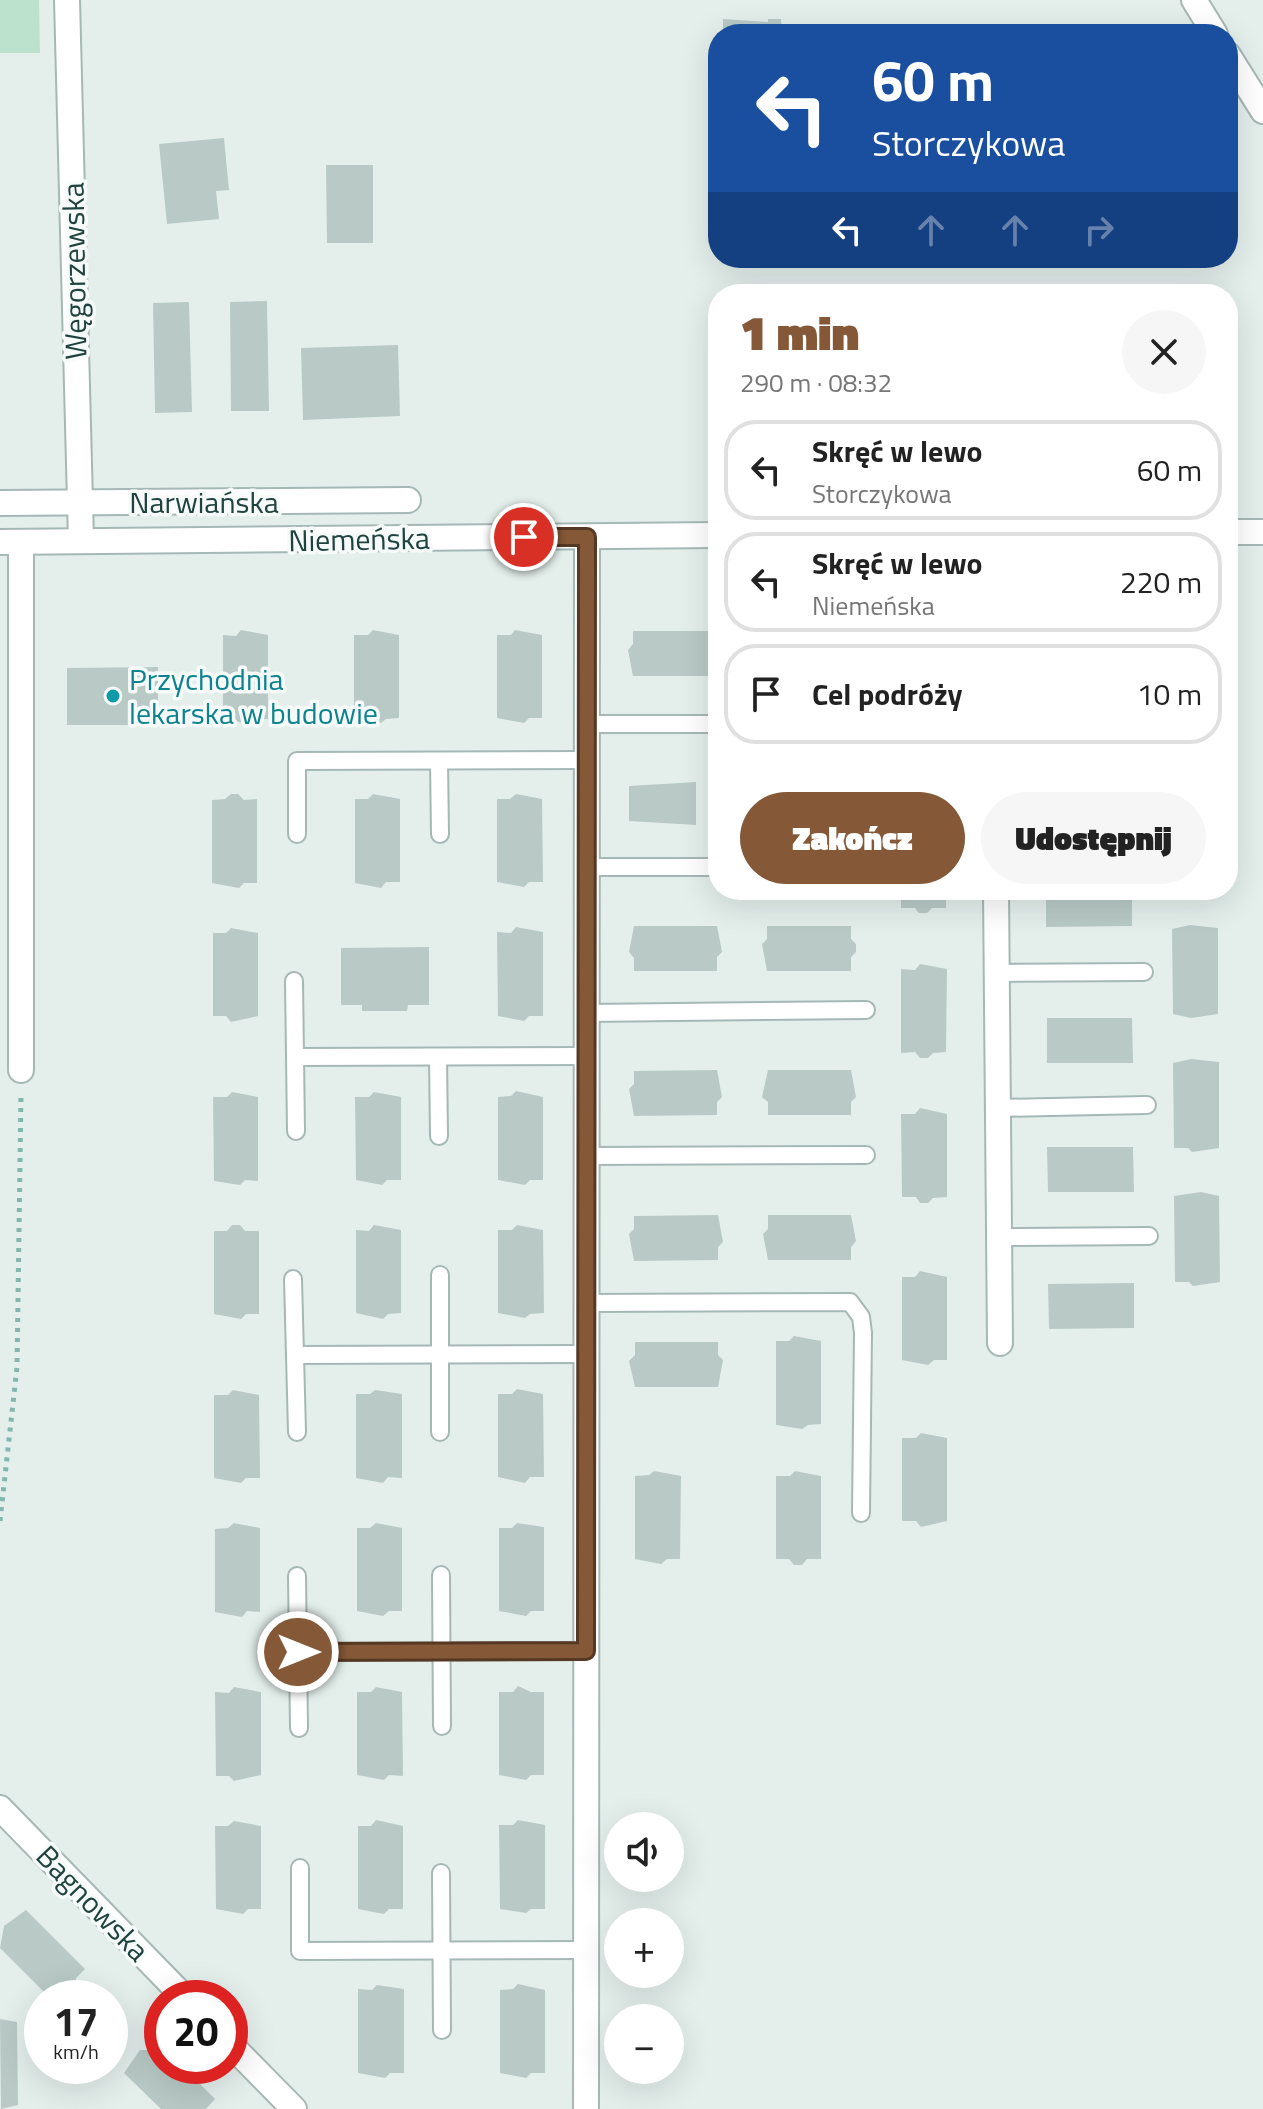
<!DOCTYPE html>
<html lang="pl">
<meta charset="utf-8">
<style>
body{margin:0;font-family:"Titillium Web",sans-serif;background:#f6f6f6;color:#222;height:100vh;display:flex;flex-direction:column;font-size:30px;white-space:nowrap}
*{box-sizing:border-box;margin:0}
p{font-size:26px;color:#767676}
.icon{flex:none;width:44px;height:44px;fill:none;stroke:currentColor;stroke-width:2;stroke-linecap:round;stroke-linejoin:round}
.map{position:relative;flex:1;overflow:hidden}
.sheet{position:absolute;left:708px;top:284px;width:530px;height:616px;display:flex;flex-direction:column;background:#fff;border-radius:32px;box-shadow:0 8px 32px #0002}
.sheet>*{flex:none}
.top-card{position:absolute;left:708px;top:24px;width:530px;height:244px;border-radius:32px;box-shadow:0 8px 32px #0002;background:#1a4fa0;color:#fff;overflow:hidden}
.fabs{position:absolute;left:604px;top:1812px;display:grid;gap:16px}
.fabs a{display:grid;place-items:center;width:80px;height:80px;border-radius:50%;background:#fff;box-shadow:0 8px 32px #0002;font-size:40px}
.speed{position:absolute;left:24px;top:1980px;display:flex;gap:16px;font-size:40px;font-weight:700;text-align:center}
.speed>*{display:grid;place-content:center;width:104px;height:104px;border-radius:50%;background:#fff;box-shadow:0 8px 32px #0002;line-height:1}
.speed small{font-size:20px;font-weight:400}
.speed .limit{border:12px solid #d22;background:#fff;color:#111}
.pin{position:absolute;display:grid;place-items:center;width:68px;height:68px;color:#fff;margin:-34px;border:4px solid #fff;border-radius:50%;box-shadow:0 2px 8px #0007}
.me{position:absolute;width:88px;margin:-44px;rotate:90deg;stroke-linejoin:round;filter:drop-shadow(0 0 6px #0008)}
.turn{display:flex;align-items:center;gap:28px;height:168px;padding:0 32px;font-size:36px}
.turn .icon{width:104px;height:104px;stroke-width:2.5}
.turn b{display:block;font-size:56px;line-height:68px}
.lanes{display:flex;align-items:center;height:76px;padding:0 32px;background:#0003;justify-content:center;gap:40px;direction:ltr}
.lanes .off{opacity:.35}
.round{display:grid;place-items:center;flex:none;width:84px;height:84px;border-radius:42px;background:#f6f6f6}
.headline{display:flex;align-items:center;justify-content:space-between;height:136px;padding:0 32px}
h1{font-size:48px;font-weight:800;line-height:60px;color:#855838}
.action{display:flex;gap:16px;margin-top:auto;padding:16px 32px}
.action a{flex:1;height:92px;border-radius:48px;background:#855838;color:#fff;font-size:32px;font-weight:800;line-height:92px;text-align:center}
.action a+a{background:#f6f6f6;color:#222}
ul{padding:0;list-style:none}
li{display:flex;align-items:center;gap:24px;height:100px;margin:0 16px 12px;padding:0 16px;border:4px solid #e0e0e0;border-radius:32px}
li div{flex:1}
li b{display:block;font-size:30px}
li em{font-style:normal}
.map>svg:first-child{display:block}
</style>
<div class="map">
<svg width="1263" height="2109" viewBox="0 0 1263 2109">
<rect width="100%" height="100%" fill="#e4efec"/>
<path fill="#bce2cd" d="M0,0H39L40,53H0Z"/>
<g fill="#b9cac6">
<path d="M723,19L768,22V19H781L782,34H723Z"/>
<path d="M224,138L229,190L216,191L219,219L167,224L159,144Z"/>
<path d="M326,165H373V243H327Z"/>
<path d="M267,301L269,411H231L230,302Z"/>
<path d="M189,302L192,412L155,413L153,303Z"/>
<path d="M398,345L400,416L303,420L301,348Z"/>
<path d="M241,630L268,635V719H254L250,724L223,719V635L236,636Z"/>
<path d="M373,630L399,635V718L386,719L381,723L354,718V635H368Z"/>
<path d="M515,630L542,635V718H529L524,723L497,718V635H511Z"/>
<path d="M633,631H717V676H633L628,650L633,644Z"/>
<path d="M158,667V725H67V668Z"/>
<path d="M696,782V825L629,821V786Z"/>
<path d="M231,794H238L244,800L257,799V883H244L239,888L212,883V800L225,799Z"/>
<path d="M373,794L400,799V882H386L381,888L355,883V799H368Z"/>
<path d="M516,794L542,799L543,882H529L524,887L497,882V799H510Z"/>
<path d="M901,890H946V908H932L927,913H919L915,908H901Z"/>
<path d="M1046,890H1132V926L1046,927Z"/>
<path d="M1190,925L1218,928V1014L1191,1018L1173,1014L1172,929Z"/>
<path d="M634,926H717L722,952L717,957V971H634V958L629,952Z"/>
<path d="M767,926H851V939L856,944V952L851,957V971H767L762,944L767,939Z"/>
<path d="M516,927L543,932V1016H529L524,1021L498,1016L497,932L511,933Z"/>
<path d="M231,928L258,933V1016L231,1022L226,1016H213V933H226Z"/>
<path d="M429,947V1005H408L407,1011H362V1005H341V948Z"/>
<path d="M920,964L947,969L946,1052L933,1053L928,1058H920L915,1052L901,1053V969L915,970Z"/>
<path d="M1047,1018H1132L1133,1063H1047Z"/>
<path d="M1191,1059L1219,1062V1148L1192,1152L1188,1148H1174L1173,1063Z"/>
<path d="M717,1070L722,1097L717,1102V1115L634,1116L629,1089L634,1084V1071Z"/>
<path d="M768,1070H851L856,1097L851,1102V1115H768V1102L762,1097Z"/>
<path d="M516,1091L543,1097V1180H530L525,1185L498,1180V1097L511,1096Z"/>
<path d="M232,1092L258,1097V1181L245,1180L240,1185L214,1181L213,1097H227Z"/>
<path d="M374,1092L401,1097V1180H387L382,1185L356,1180L355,1097H369Z"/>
<path d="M920,1108L947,1114V1197L933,1198L928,1203H920L916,1197H902L901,1114H915Z"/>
<path d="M1047,1147H1133L1134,1192H1048Z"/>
<path d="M1201,1192L1219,1196L1220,1282L1193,1286L1189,1282H1175L1174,1196Z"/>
<path d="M718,1215L723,1242L718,1247V1260L634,1261L629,1234L634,1229V1216Z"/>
<path d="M768,1215H851L856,1241L851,1247V1260H768L763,1234L768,1229Z"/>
<path d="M232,1225H240L245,1231H259V1314H246L241,1319L214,1314V1231H227Z"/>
<path d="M374,1225L401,1230V1313L388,1314L383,1319L356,1313V1230L369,1231Z"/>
<path d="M517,1225L543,1230L544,1313L530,1314L525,1318L498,1313V1230H512Z"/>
<path d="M920,1271L947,1277V1360H934L928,1365L902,1360V1277H915Z"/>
<path d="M1134,1283V1328L1049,1329L1048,1284Z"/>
<path d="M794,1336L821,1341V1424L808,1425L802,1429L776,1425V1341H789Z"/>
<path d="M635,1342H718V1355L723,1360L718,1387H635L629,1361L635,1355Z"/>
<path d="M517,1389L543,1394L544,1477H530L525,1483L498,1477V1394H512Z"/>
<path d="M233,1390L259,1395L260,1478H246L241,1483L214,1478V1395H228Z"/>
<path d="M375,1390L402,1394V1478L388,1477L383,1483L356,1478V1394H370Z"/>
<path d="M921,1433L947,1438V1521L921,1527L916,1521H902V1438H916Z"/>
<path d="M654,1471L681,1476L680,1559H667L661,1564L635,1559V1476L649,1475Z"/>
<path d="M795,1471L821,1476V1559H807L802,1565H794L789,1559H776V1476H790Z"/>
<path d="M234,1523L260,1528V1612L247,1611L242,1617L215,1612V1529L228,1528Z"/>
<path d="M376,1523L402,1528V1611H389L383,1616L357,1611V1528H370Z"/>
<path d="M517,1523L544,1527V1611H531L526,1616L499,1611V1528H512Z"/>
<path d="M518,1686L531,1692H544V1775H531L526,1780L499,1775V1692H513Z"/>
<path d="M234,1687L261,1692V1775L234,1781L229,1776H216L215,1692L229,1693Z"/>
<path d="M376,1687L402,1692L403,1776L389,1775L384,1780L357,1775V1692H371Z"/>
<path d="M376,1820L403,1826V1909H389L384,1914L358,1909V1826H371Z"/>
<path d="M518,1820L545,1825V1909H531L526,1913L500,1909L499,1825H513Z"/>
<path d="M234,1821L261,1826V1909H248L243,1914L216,1909L215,1826H228Z"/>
<path d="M26,1910L85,1969L76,1978V1985L56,1998H50L0,1948L4,1926Z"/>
<path d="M518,1984L545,1990V2073H531L526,2078L500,2073V1990L513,1989Z"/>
<path d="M377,1985L404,1989V2073H390L385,2078L358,2073V1989L372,1990Z"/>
<path d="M0,2019L17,2022L18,2105L1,2109Z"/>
<path d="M156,2041L162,2046V2066H182L215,2099L206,2109H161L124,2073L140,2050H147Z"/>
</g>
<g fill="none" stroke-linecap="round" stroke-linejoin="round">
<g stroke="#a6b8b5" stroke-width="20">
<g id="service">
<path d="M587,724H718"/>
<path d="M439,761L440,834"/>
<path d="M297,834V761L587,760"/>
<path d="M587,867H718"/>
<path d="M997,973L1144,972"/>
<path d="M294,981L296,1131"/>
<path d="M587,1013L866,1010"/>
<path d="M295,1057L587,1056"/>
<path d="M438,1057L439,1136"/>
<path d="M998,1108L1147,1105"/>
<path d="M587,1156L866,1155"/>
<path d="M1000,1237L1149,1236"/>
<path d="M440,1275V1432"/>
<path d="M293,1279L297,1432"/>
<path d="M587,1303L850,1302L861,1317L863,1333L861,1513"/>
<path d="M295,1355L587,1354"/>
<path d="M441,1575L442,1726"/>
<path d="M297,1576L299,1728"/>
<path d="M298,1652L586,1651"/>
<path d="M300,1868V1951L586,1950"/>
<path d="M441,1873L442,2030"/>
</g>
</g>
<g stroke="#a6b8b5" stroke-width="28">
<g id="minor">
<path d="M67,0L81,541"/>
<path d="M1194,0L1215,34"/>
<path d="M1228,55L1263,111"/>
<path d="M0,503L408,500"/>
<path d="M1228,532H1263"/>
<path d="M0,542L718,535"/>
<path d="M21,542V1070"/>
<path d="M996,890L1000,1343"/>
<path d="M0,1808L185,1998"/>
<path d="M230,2044L294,2109"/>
<path d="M586,2109L587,537"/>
</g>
</g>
<path stroke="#82b6af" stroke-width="5" stroke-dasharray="4 6" stroke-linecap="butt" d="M0,1521L17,1367L21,1095"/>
<use href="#service" stroke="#fff" stroke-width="16"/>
<use href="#minor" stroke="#fff" stroke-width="24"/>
</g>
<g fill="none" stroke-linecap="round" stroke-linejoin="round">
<g stroke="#563924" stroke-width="20">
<path id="route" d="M298,1652L586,1651L587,537H524"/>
</g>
<use href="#route" stroke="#855838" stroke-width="14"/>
</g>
<circle fill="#0f9aa8" stroke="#f6fbf9" stroke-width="3" cx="113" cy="696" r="8"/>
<g text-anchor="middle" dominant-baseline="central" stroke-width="7" stroke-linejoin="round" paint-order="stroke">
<g font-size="30" fill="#214340" stroke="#f6fbf9">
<text transform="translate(74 271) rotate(-91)">Węgorzewska</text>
<text x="204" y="502">Narwiańska</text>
<text transform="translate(359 539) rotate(-1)">Niemeńska</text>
<text transform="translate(93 1903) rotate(46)">Bagnowska</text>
</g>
<g font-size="30" fill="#0d838f" stroke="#f6fbf9" text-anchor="start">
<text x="129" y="679">Przychodnia<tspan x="129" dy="34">lekarska w budowie</tspan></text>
</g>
</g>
</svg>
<div class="fabs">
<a><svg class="icon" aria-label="sound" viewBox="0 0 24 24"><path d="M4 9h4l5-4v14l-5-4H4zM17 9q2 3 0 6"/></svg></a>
<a>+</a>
<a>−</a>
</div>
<div class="speed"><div>17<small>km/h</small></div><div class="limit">20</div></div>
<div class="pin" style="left:524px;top:537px;background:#d93025"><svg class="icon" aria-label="arrive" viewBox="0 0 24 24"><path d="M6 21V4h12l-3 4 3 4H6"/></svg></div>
<svg class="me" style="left:298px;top:1652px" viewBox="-20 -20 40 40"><circle r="17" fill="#855838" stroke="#fff" stroke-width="3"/><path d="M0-11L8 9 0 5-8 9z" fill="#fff"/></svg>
<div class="top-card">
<div class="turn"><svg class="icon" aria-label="left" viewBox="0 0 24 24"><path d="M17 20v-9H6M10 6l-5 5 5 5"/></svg><div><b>60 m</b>Storczykowa</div></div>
<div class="lanes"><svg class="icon" aria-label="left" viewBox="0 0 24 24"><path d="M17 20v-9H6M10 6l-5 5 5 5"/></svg><svg class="icon off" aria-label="ahead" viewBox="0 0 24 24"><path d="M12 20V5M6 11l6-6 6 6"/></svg><svg class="icon off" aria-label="ahead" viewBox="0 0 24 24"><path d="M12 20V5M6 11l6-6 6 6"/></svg><svg class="icon off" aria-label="right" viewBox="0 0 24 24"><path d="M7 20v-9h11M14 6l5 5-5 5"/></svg></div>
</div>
<section class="sheet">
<div class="headline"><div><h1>1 min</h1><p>290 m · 08:32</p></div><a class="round"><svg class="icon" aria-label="close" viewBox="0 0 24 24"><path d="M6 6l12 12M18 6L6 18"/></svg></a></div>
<ul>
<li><svg class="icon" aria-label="left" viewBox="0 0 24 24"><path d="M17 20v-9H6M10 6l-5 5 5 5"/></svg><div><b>Skręć w lewo</b><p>Storczykowa</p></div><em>60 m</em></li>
<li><svg class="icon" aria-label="left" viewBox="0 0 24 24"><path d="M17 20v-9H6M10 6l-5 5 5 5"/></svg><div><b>Skręć w lewo</b><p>Niemeńska</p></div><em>220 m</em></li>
<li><svg class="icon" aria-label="arrive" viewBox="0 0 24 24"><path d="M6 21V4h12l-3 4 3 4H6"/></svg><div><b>Cel podróży</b></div><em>10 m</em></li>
</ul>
<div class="action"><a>Zakończ</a><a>Udostępnij</a></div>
</section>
</div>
